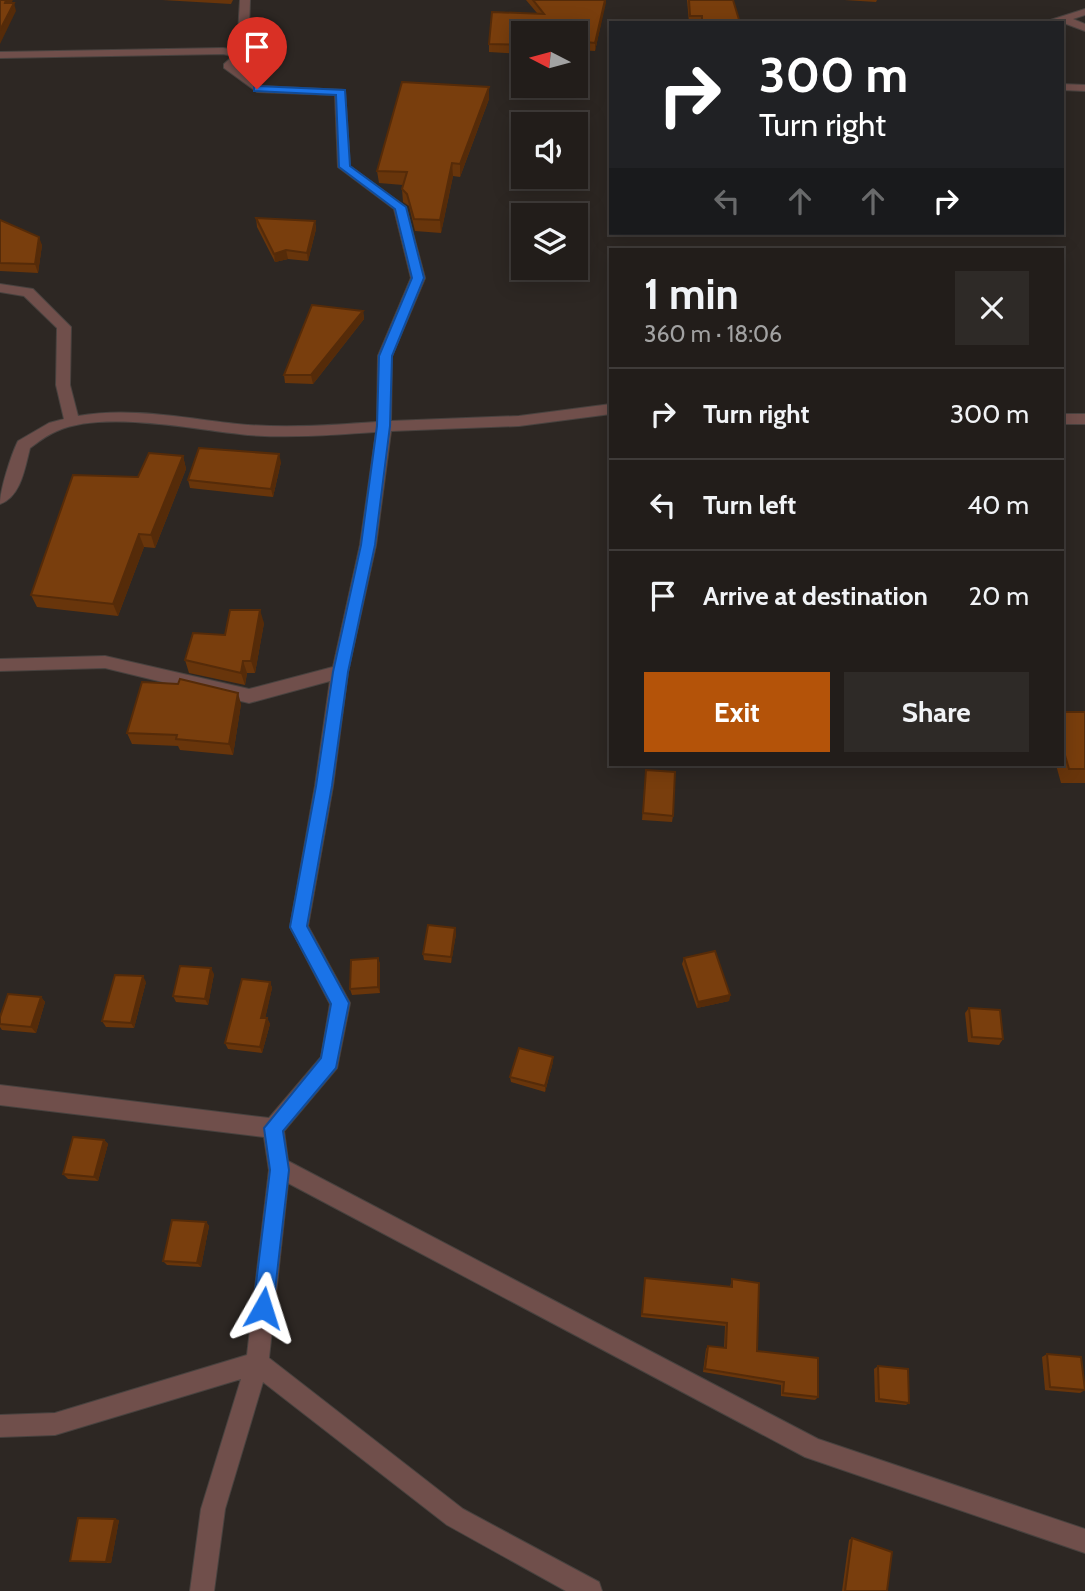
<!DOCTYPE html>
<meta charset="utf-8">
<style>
body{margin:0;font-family:Cabin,sans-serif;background:#2e2a27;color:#f1f3f6;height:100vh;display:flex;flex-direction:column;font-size:26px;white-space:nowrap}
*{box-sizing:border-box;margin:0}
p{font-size:23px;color:#a2a2a2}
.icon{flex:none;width:38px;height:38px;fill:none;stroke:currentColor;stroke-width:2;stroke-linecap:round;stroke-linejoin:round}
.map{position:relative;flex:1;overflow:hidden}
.sheet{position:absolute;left:609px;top:248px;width:455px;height:518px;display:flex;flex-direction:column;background:#221d1a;border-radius:0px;box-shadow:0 4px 18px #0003,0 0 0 2px #3f3b39}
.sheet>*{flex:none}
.guide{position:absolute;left:609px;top:21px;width:455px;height:214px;border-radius:0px;box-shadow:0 4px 18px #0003,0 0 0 2px #3f3b39;background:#202124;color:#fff;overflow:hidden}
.needle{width:46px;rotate:276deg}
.tools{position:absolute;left:511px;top:21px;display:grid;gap:14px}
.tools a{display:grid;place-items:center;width:77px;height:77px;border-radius:0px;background:#221d1a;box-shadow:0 4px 18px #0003,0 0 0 2px #3f3b39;font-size:35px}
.pin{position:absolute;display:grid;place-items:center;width:60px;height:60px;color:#fff;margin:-72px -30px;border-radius:50% 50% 50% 0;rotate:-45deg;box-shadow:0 0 7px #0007}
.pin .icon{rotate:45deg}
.me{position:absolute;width:77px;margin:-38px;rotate:6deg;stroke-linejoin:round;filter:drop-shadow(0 0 5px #0008)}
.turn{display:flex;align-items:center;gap:24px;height:147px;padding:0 35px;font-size:32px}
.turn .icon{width:91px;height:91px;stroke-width:2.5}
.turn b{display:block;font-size:49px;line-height:60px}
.lanes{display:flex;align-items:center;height:66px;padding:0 35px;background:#0003;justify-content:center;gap:35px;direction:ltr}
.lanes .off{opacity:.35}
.round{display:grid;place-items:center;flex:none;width:74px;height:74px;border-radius:0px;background:#2e2a27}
.headline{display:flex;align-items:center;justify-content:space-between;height:119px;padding:0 35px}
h1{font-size:42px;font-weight:700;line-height:52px}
.action{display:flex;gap:14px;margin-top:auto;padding:14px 35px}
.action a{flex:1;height:80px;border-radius:0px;background:#b45309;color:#fff;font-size:28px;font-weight:700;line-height:80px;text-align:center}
.action a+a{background:#2e2a27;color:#f1f3f6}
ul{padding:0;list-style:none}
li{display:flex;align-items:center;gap:21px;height:91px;padding:0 35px;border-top:2px solid #3f3b39}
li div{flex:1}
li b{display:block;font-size:26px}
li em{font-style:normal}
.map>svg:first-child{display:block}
</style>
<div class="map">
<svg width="1085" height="1591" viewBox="0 0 1085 1591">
<rect width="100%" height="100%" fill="#2d2723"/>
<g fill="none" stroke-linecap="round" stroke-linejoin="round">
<g stroke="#48423f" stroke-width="2">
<g id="minor">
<path d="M240,0H250L248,54L235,66L260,86L345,90L350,166L406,207L425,278L392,356L391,421L519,416L611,404V414L519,426L391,431L376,545L348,672L333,786L308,926L350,1003L337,1068L284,1131L288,1161L818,1439L1085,1529V1553L805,1457L288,1183L269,1358L463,1509L599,1582L602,1591H566L447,1525L263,1382L225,1509L214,1591H190L201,1509L241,1379L55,1435L0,1437V1415L55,1413L247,1355L269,1170L264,1137L0,1105V1085L269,1118L321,1057L330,1004L290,927L315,786L330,681L249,703L105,668L0,671V659L105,656L249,689L333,667L360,545L376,432C333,435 291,438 248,435C196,430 104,410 57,431C47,435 38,442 30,448C25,467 21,497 0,504C0,490 11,455 18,441L49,423L64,419L56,385L57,328L24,296L0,292V284L33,289L71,327L70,385L78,416C134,406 192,420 248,425C292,428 334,425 377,422L378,356L411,278L394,209L338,167L335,95L257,92L224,68V64L233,56L223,54L0,58V52L223,48L237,50Z"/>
<path d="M1085,9V15L1073,19L1085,24V31L1061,22L1041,23Z"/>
<path d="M1062,84L1085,85V91L1062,90Z"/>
<rect x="1062" y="414" width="23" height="10"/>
</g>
</g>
<use href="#minor" fill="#704f4b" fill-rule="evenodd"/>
</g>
<g fill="#68350b">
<path d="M162,0H233L231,4Z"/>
<path d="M526,0H606L595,51L576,50V33H523V54L489,52V44L537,13Z"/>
<path d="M687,0H733L740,23H689Z"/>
<path d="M844,0H877L876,2Z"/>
<path d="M489,87V99L460,177L453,176L441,233L415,231L409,206L403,202L402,189L403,185L379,183L377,171Z"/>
<path d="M256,218L315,221L316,229L308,261L288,259L275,262L257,227Z"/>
<path d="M0,220L42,245L38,273L0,271Z"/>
<path d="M363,311L364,319L313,384L285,383L284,375Z"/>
<path d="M183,456L186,469L155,548L144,547L118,616L37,607L31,595L138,477Z"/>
<path d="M281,462L273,497L190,488L188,480Z"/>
<path d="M264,623L255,673H247L245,685L189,673L185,660L225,635Z"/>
<path d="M241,704L233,755L180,750L178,746L132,744L127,733Z"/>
<path d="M1062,712H1085V783H1061L1056,765H1062Z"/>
<path d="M646,770L673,816L672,822L642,820Z"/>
<path d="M455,928L456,934L451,963L424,960L423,954Z"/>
<path d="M378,958L380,964V993L352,995L350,989Z"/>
<path d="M684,958L730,995L729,1001L697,1008L682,964Z"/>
<path d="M214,974L208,1005L176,1002L173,996Z"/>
<path d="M146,982L134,1028L106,1027L102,1021Z"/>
<path d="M270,982L272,988L265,1018H267L270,1024L262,1053L228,1049L225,1043Z"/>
<path d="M41,997L45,1002L36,1033L2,1030L0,1027V1017Z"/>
<path d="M969,1008L1003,1039L999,1045L968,1042L965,1013Z"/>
<path d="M553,1062L545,1092L511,1082L510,1077Z"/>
<path d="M104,1140L108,1144L98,1181L68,1179L63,1174Z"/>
<path d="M206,1222L209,1226L201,1267L167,1265L163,1261Z"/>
<path d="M645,1278L730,1287L732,1279L757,1351L818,1397L815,1400L781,1396V1385L703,1372L706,1349L708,1346L724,1348L725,1326L641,1317Z"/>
<path d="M1047,1354L1085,1390L1080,1393L1045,1390L1042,1357Z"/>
<path d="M878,1366L909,1403L906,1405L875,1402L874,1369Z"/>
<path d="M119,1520L111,1563L70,1561Z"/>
<path d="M852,1538L887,1591H842L849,1540Z"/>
</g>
<g fill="#552b09">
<path d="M6,0H13L7,11L5,3Z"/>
<path d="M605,0H606V3L595,51V43Z"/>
<path d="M14,3L16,11L0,44V30Z"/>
<path d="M489,87V99L460,177V164Z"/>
<path d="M452,163L453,176L441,233L440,220Z"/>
<path d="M315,221L316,229L308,261L307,253Z"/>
<path d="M39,237L42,245L38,273L35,264Z"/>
<path d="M286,250L288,259L275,262L274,254Z"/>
<path d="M363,311L364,319L313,384L311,375Z"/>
<path d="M279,454L281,462L273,497L271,489Z"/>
<path d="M183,456L186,469L155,548L151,535Z"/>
<path d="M139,534L144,547L118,616L113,604Z"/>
<path d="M260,610L264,623L255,673L251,661Z"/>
<path d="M243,661L247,673L245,685L241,673Z"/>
<path d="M238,693L241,704L233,755L229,744Z"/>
<path d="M455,928L456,934L451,963V957Z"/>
<path d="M378,958L380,964V993L378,987Z"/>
<path d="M211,968L214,974L208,1005L205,999Z"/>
<path d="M143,976L146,982L134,1028L131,1023Z"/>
<path d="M270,982L272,988L264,1024L261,1018Z"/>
<path d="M730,995L729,1001L697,1008L698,1002Z"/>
<path d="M41,997L45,1002L36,1033L31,1027Z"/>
<path d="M267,1018L270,1024L262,1053L260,1047Z"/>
<path d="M553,1057V1062L545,1092V1086Z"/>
<path d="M104,1140L108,1144L98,1181L94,1177Z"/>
<path d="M206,1222L209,1226L201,1267L197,1263Z"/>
<path d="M115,1519L119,1520L111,1563L106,1562Z"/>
</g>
<g fill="#793e0d" stroke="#552b09" stroke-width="2">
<path d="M0,0H6L5,3H14L0,30Z"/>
<path d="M533,0H605L595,43L576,41V33H523V45L489,44L492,12L544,14Z"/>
<path d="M689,0H733L740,23H702V16H690Z"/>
<path d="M402,82L489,87L460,164L452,163L440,220L414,219L407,194L402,189L407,172L377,171Z"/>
<path d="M256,218L315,221L307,253L286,250L274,254Z"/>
<path d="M0,220L39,237L35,264L0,263Z"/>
<path d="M312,305L363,311L311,375H284Z"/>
<path d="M199,448L279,454L271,489L188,480Z"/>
<path d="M149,453L183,456L151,535L139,534L113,604L31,595L73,475L138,477Z"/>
<path d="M230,610H260L251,661H243L241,673L185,660L193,633L225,635Z"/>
<path d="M180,679L238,693L229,744L176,739L177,735L127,733L142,682L178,684Z"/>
<path d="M1062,712H1085V769H1069L1062,745Z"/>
<path d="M646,770L675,772L673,816L643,813Z"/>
<path d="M428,925L455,928L451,957L423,954Z"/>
<path d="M715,951L730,995L698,1002L684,958Z"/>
<path d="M378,958V987L350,989L351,960Z"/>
<path d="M180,966L211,968L205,999L173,996Z"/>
<path d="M115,975L143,976L131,1023L102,1021Z"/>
<path d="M242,979L270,982L261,1018H267L260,1047L225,1043Z"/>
<path d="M8,994L41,997L31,1027L0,1024V1017Z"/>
<path d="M969,1008L1000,1010L1003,1039L972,1037Z"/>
<path d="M519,1048L553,1057L545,1086L510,1077Z"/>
<path d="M73,1137L104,1140L94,1177L63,1174Z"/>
<path d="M172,1220L206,1222L197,1263L163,1261Z"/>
<path d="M645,1278L732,1287V1279L759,1283L757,1351L818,1358V1397L783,1393L784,1382L705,1369L708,1346L726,1348L727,1323L642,1314Z"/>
<path d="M1047,1354L1081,1357L1085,1390L1050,1387Z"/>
<path d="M878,1366L908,1369L909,1403L879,1399Z"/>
<path d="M78,1518L115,1519L106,1562L70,1561Z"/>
<path d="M852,1538L892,1552L887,1591H845Z"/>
</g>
<path fill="#1a73e8" stroke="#114b97" stroke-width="2" d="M257,86L345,90L350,166L406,207L424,278L392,356L390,426L375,545L348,672L332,786L307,926L349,1003L336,1068L283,1131L289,1170L273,1308L270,1315L263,1318L256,1315L253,1308L270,1170L264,1128L321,1058L331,1004L290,927L316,786L333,672L361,545L377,426L379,356L412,278L395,209L339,167L336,95L254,91V87Z"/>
</svg>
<div class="tools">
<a><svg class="needle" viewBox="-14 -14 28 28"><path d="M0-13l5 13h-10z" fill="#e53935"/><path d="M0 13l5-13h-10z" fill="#a2a2a2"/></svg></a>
<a><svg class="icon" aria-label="sound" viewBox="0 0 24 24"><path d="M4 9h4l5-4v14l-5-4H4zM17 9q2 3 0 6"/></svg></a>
<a><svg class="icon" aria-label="layers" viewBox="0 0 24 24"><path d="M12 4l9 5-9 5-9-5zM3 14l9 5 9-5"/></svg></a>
</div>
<div class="pin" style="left:257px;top:89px;background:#d93025"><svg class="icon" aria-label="arrive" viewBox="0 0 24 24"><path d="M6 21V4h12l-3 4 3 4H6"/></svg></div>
<svg class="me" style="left:263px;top:1308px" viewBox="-20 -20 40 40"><path d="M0-17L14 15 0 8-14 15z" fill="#1a73e8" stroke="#fff" stroke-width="4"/></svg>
<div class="guide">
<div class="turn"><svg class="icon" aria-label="right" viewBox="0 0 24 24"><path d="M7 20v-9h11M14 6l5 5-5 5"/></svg><div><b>300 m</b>Turn right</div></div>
<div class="lanes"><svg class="icon off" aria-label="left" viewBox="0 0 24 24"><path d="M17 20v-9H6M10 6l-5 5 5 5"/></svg><svg class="icon off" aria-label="ahead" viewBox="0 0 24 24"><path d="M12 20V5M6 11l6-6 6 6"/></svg><svg class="icon off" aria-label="ahead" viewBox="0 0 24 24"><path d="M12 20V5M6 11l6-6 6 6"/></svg><svg class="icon" aria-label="right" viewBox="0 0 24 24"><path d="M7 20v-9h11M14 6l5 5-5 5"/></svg></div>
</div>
<section class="sheet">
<div class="headline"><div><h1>1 min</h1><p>360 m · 18:06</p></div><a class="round"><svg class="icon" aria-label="close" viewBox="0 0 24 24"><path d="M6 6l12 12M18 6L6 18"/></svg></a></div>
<ul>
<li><svg class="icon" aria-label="right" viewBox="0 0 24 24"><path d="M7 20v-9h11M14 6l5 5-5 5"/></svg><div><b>Turn right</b></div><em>300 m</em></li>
<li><svg class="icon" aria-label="left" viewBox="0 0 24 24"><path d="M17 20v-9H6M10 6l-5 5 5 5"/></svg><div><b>Turn left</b></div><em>40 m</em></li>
<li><svg class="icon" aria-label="arrive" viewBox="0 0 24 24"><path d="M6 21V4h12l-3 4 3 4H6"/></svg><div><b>Arrive at destination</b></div><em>20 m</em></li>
</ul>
<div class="action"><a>Exit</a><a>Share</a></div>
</section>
</div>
